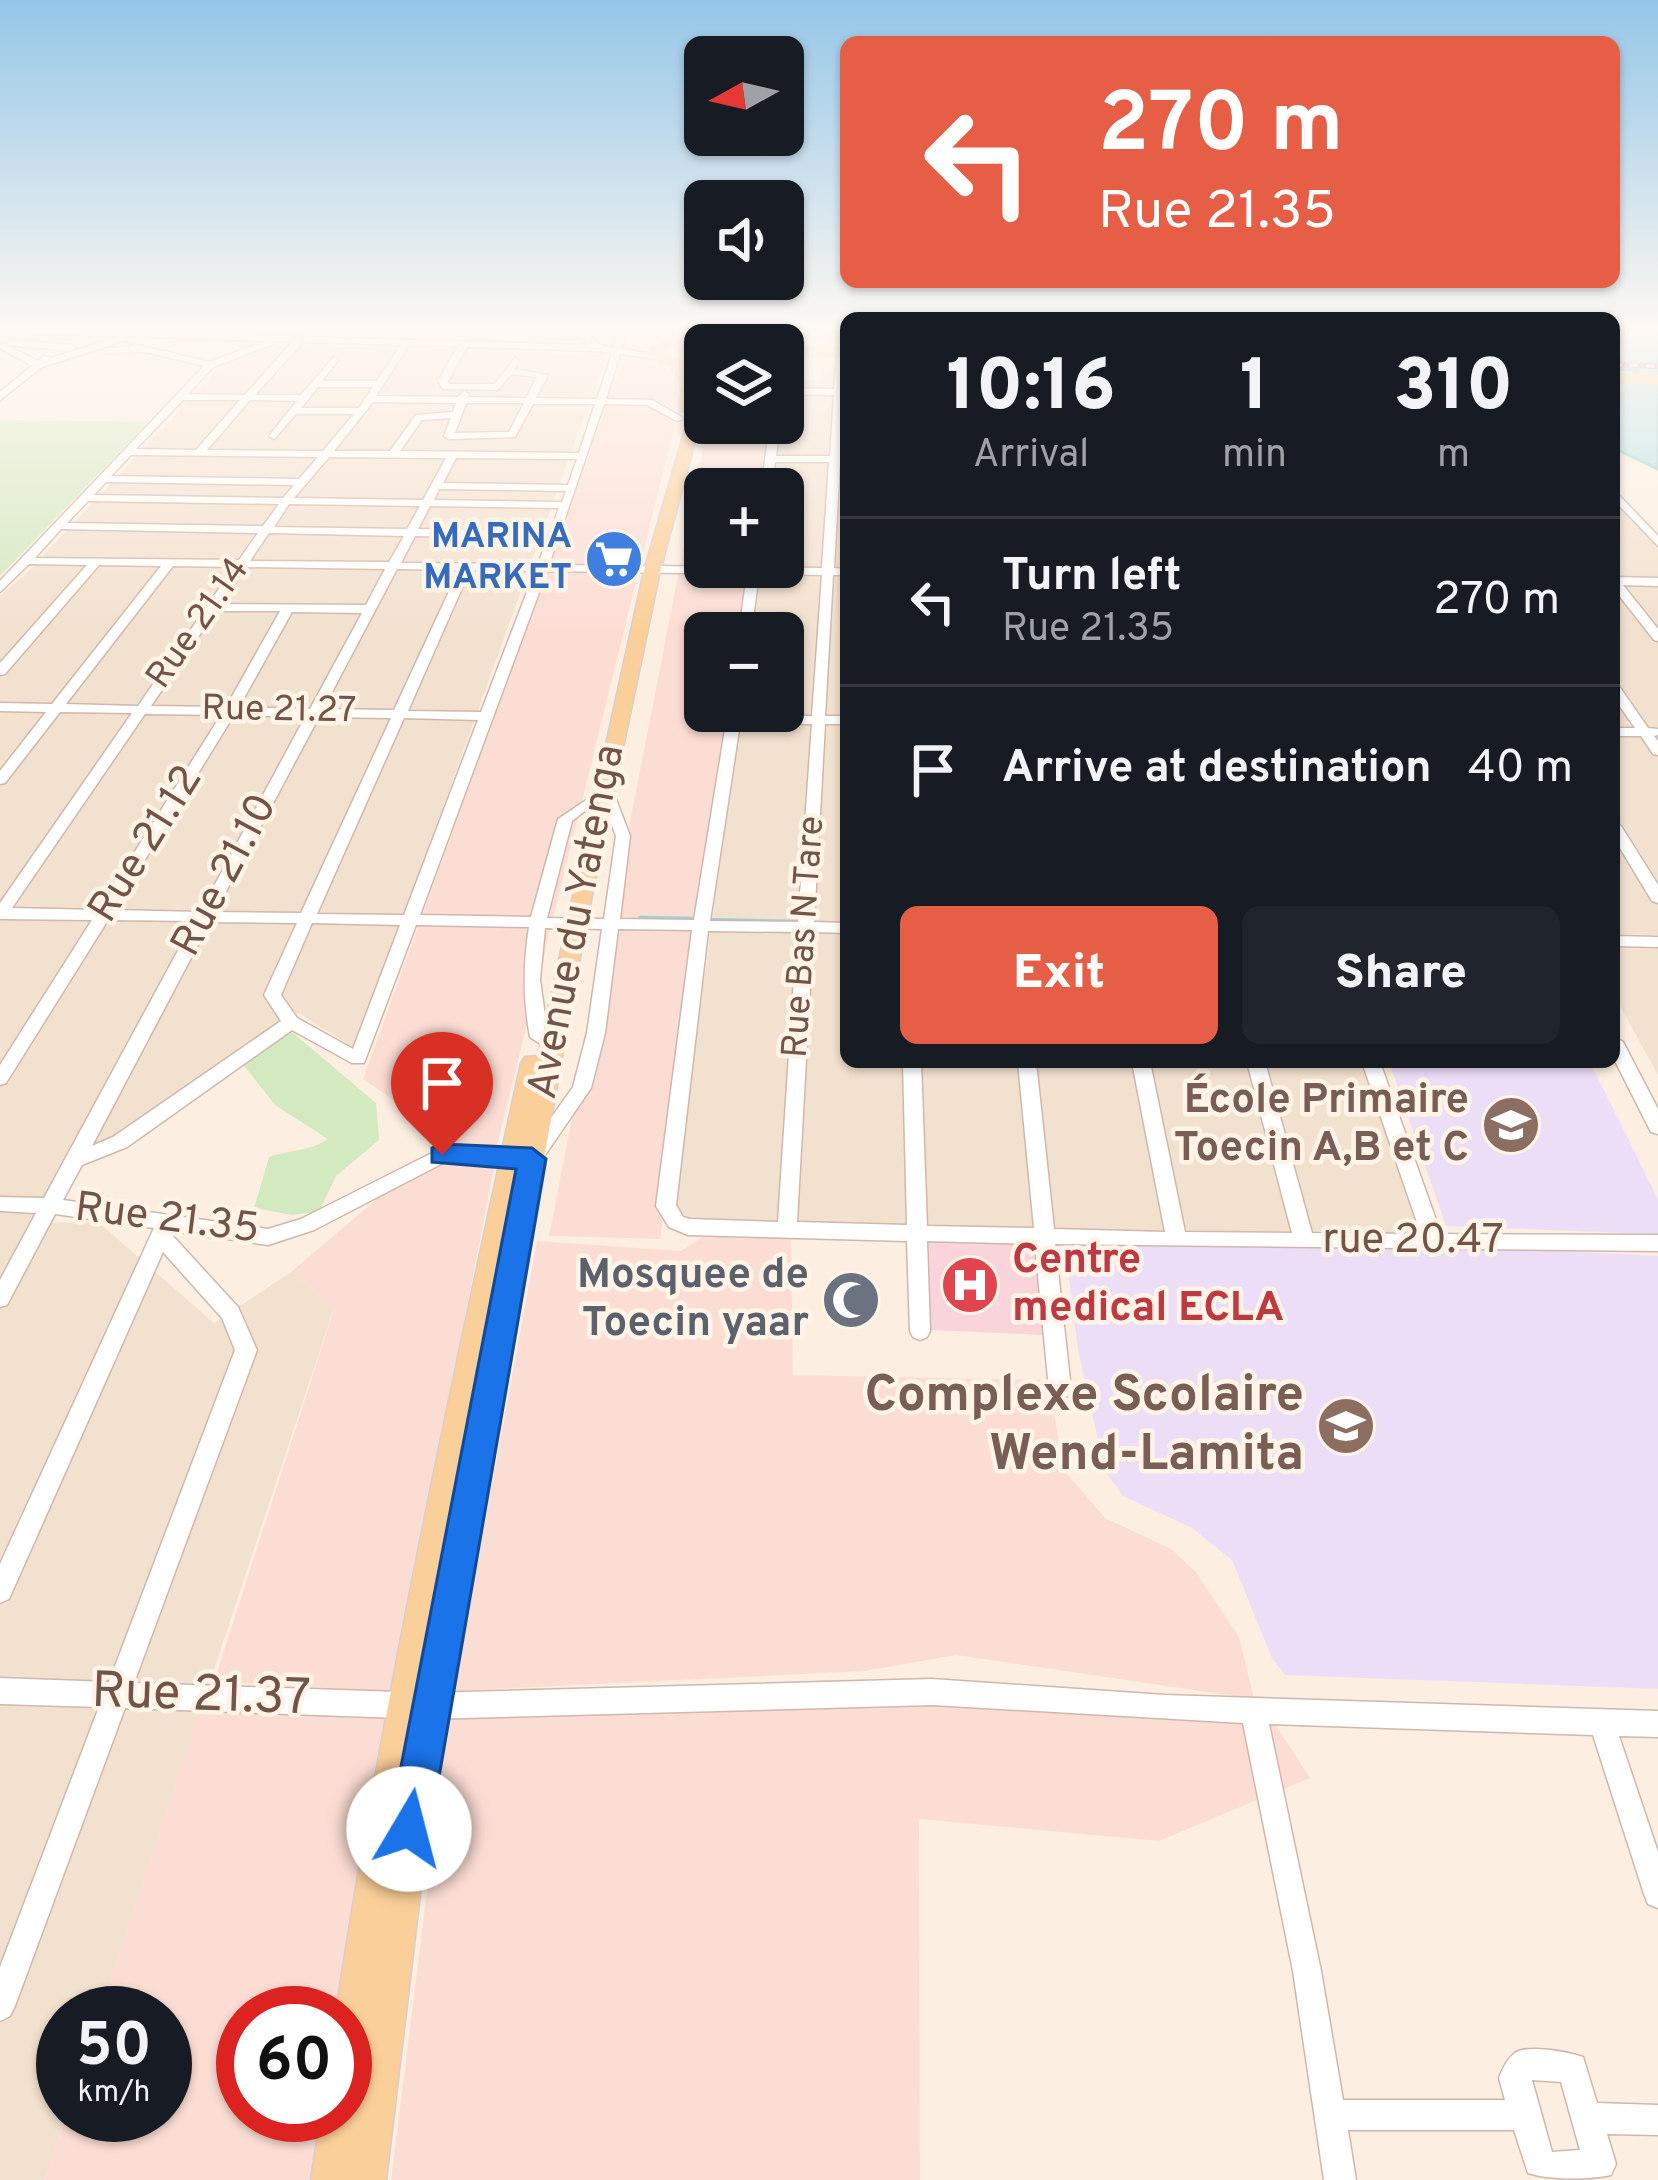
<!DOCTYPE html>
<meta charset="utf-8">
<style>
body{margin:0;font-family:Overpass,sans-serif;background:#20242c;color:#f1f3f6;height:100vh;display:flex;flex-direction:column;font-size:45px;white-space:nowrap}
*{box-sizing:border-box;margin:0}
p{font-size:39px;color:#9ea1a6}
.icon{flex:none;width:66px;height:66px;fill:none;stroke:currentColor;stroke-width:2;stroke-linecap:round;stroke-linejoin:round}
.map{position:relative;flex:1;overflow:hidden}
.details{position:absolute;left:840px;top:312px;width:780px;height:756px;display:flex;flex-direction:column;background:#171b24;border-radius:18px;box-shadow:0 3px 9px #0004}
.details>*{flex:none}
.guide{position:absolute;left:840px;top:36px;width:780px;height:252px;border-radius:18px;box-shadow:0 3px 9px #0004;background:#e65e45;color:#fff;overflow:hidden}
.needle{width:78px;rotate:262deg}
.buttons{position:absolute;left:684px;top:36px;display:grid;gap:24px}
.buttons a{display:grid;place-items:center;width:120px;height:120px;border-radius:18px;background:#171b24;box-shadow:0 3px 9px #0004;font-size:60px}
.speed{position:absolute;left:36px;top:1986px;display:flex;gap:24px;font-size:60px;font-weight:700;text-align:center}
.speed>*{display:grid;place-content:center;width:156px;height:156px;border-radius:50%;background:#171b24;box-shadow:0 3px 9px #0004;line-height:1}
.speed small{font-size:30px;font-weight:400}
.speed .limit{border:18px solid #d22;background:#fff;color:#111}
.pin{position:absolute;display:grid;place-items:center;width:102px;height:102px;color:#fff;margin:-123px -51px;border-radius:50% 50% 50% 0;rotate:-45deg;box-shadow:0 0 12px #0007}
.pin .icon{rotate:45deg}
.me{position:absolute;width:132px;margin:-66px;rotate:8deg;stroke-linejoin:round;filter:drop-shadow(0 0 9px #0008)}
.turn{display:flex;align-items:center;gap:42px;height:252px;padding:0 60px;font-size:54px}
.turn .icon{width:156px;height:156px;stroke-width:2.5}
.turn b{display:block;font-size:84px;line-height:102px}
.eta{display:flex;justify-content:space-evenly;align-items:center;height:204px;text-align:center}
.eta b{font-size:72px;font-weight:800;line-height:84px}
.action{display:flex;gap:24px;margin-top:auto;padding:24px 60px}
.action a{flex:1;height:138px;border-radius:18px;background:#e65e45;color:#fff;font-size:48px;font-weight:800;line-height:138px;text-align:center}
.action a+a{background:#20242c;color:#f1f3f6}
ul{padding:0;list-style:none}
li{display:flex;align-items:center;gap:36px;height:168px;padding:0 60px;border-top:3px solid #363941}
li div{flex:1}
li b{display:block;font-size:45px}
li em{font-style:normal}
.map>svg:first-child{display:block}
</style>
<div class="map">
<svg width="1658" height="2180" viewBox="0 0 1658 2180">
<rect width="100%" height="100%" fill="#fcefe1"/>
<g fill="#f3e1cf">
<path d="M276,345L606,355L356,1049L299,1013L119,1138L71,1155L35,1223L98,1222L214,1323L291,1272L334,1308L100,2013H63L66,2115L45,2180H0V596L25,575L225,362Z"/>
<path d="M823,368H846V570L763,569L783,567V489H773L786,382L821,379Z"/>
<path d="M1614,498L1658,547V935L1614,934Z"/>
<path d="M758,576L846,577V1062H1366L1425,1235L698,1226L674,1206L740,711H783V633H751Z"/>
<path d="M1614,948L1658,949V1075L1614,995Z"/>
</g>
<g fill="#fcddd4">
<path d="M625,356L644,357L650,366L675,372L684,387L497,1146L458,1144L363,1079Z"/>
<path d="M708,423H771L762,489H705V567H752L743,633H705V711H732L660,1239L549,1236Z"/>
<path d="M443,1158L495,1162L393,1691L214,1682L334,1309L291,1272L404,1176Z"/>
<path d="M791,1236L793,1375L1049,1380L1063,1469L1105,1518L1171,1549L1196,1572L1239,1637L1254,1699L956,1655L865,1671L454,1691L537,1241L681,1251L703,1237Z"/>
<path d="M901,1689L1272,1719L1310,1778L1159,1841L919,1819L920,2180H391L449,1716Z"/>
<path d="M200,1709L389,1712L345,2013H243V2115H337L329,2180H45L66,2115H165V2013H100Z"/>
</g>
<g fill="#eddef8">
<path d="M1389,1062H1590L1658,1199V1234L1446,1226Z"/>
<path d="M1065,1244L1505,1248L1658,1256V1689L1285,1675L1272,1658L1232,1560L1192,1528L1123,1496L1105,1471L1078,1350Z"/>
</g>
<path fill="#fad4db" d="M926,1237L1025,1240L1037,1246L1044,1335L930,1330Z"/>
<g fill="#d3e9c0">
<path d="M0,420L148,422L0,576Z"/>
<path d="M292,1032L376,1103L379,1140L336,1176L319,1212L292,1215L254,1208L269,1157C291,1149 308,1152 328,1139L275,1105L242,1063Z"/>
</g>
<path fill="#b6e2e5" stroke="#9cd2d7" stroke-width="3" d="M1614,327H1658V469L1614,448V381H1643L1614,353Z"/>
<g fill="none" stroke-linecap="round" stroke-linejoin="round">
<path stroke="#9cd2d7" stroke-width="3" d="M1614,369L1638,371"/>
<g stroke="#9cd2d7" stroke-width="4.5">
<path d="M640,918L695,919"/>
<path d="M706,920L803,922"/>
</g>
<g stroke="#cfb8ab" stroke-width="3">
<g id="minor">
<path d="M0,327L298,336L303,333L307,337L589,345L582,338L553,327C564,327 579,329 589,335C599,343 600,346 613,348L620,327H628L622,349L662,356L658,359L620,354L606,399L652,400L685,419L677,421L647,405L604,404L549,565L822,568L829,462H775L771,489H761L770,423H780L776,456H830L834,395L783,394V388L834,389L837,356L844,354L846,392L840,456H846V462H840L834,568L846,569V575H833L825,716H846V724H825L814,922L846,923V933L813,932L797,1222L907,1225L903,1062H921L927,1226L1034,1228L1018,1062H1036L1054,1229L1165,1232L1132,1062H1150L1185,1232L1292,1233L1247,1062H1265L1312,1233L1421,1234L1362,1062H1380L1441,1234L1658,1235V1251L1055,1244L1071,1389L1068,1396L1060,1398L1052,1396L1049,1389L1035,1244L927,1241L930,1331L927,1337L920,1340L913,1337L910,1331L907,1241L688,1235L669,1227L656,1206L692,930L618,929L605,1033L591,1088L539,1164L445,1162L314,1230L268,1245L172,1231L171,1234L238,1307L257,1350L134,1683L428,1693L932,1679L1165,1695L1658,1711V1737L1619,1736L1658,1852V1908L1648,1904L1644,1894L1593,1735L1269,1724L1321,1971L1343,2100H1505L1499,2078C1502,2070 1507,2059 1515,2053C1527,2044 1569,2052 1583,2057L1597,2103L1658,2105V2135L1607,2134L1616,2164L1611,2175C1589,2180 1549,2180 1528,2173L1514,2130H1348L1356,2180H1324L1293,1971L1243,1723L932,1705L428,1719L125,1708L15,2006L10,2016L0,2021V1967L99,1707L0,1704V1678L109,1682L235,1350L222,1318L163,1252L9,1599L0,1603V1564L154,1228L55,1214L7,1305L0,1307V1280L36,1213L0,1211V1197L44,1198L194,921L108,920L6,1083L0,1085V1065L92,920L0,919V903L132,713L60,712L5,783L0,784V771L46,712L0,711V703L52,704L161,566L99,565L5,674L0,675V663L87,565L29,564L0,592V581L204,366L145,352L106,353L103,348L130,347L134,344L209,362L266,341L127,336V340L42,367L0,400V392L32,366L0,348V342L38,361L44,356L51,358L121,336L0,333ZM274,341H293L245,395L188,394L213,367L273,344ZM303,342L401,345L377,381H322L338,360L334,357L301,395H255ZM409,345L458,346L438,381L443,389L498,390L511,374L537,377L526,398L468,397L469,394L464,391L458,397L376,396ZM467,347L596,351L612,353L597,399L536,398L548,375L514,369L519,361L515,358L495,384H449L448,381ZM318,387H373L359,408H301ZM183,400H240L196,450L136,449ZM250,400L297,401L269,436L274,439L296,414H354L323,451L207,450ZM373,402L456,403L453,412L416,415L390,451H334ZM466,403H524L509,432L455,433ZM533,404H595L579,453L400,451L422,420L451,418L444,436L449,439L515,437ZM131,455H132L318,457L299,479L111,476ZM329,457L446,458L423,500L294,498ZM456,458L577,459L568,485L443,483ZM106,482L294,485L283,498L94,495ZM439,489L566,491L562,502L434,500ZM88,501L279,504L263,526L67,523ZM289,504L420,506L407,529L274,527ZM430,506L559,508L550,532L418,529ZM61,529L258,533L239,560L35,558ZM269,533L404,536L389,562L250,561ZM415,536L548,538L538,564L401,563ZM173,566L234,567L138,706L66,704ZM246,567L385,569L366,605L221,604ZM397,569L459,570L394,710L323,709ZM470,570L535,571L481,712L408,711ZM547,571L747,574L739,633H751L759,574L822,575L812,716L741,715L742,711H728L694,920L620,919L630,836L611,786L604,782L597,786L616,836L604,919L547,918L572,821L595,803L588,799L558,819L531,917L420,915ZM216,611H280L226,707L151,706ZM292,612L362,613L310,709L239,707ZM145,714L221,715L98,910L12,908ZM234,715L305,717L200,912L114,910ZM319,717L391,718L301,913L215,912ZM404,718L478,720L404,915L317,914ZM740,723L812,724L798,922L710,921ZM210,922L297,923L264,995L281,1021L113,1137L92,1146ZM312,923L400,925L353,1049L297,1018L281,995ZM416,925L529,927C523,965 523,999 530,1037L539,1043L548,1037L540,980L545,928L602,929L587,1033L573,1087L527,1152L442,1148L301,1219L268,1229L63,1200L82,1165L127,1147L292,1030L352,1063H364ZM708,931L797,932L778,1222L690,1219L683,1217L676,1205ZM1532,2080L1561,2082L1580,2150L1552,2152Z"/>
<path d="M804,327H823L846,333V339L813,330L774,345H762Z"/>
<path d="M10,340L72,345L76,348L72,351L7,345Z"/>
<path d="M1614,490L1658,536V546L1614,500Z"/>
<path d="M1614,577L1658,578V586L1623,585L1658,629V641L1654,640L1614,589Z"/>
<path d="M1614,685L1619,686L1648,728L1658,729V735L1654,736L1658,741V755L1653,754L1641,736H1614V728H1635L1614,698Z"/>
<path d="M1614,822L1621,826L1658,885V903L1652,901L1614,838Z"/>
<path d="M1614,936L1658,937V947L1614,946Z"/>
<path d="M1614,1036L1623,1042L1658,1109V1134L1651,1132L1614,1059Z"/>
</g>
</g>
<g stroke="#d8cfcc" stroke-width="3">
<g id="major">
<path d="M718,329L747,337L760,345C723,345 702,324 664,349L668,357L697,367L685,369L695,382L689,409L679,412L683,382L669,365L659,362L652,348L675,334Z"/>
<path d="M783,347L846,349V357L783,355Z"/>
<path d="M1614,374L1658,376V384L1614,382Z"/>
<path d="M705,377V404L660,571L586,924L436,1760L386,2180H311L321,2115H345V2013H336C384,1694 453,1378 521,1063L525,1057L538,1056L644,571L699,381Z"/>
</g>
</g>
<use href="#minor" fill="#fff" fill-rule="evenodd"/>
<use href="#major" fill="#fbcf99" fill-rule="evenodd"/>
<g stroke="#b1a0c5" stroke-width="6">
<path id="rail" d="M1614,365L1658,366"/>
</g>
<use href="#rail" stroke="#fff4e7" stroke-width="3" stroke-dasharray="8" stroke-linecap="butt"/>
</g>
<path fill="#cfaf9e" d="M751,327H791L775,335Z"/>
<path fill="#a98e81" d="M774,327H791V328L775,335Z"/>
<linearGradient id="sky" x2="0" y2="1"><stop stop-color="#94c6e7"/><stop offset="0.52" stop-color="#fef8f2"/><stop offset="1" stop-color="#fef8f2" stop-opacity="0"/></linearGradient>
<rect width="1658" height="632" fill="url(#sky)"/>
<path fill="#1a73e8" stroke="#114b97" stroke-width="3" d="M442,1144L532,1148L546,1159L430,1829L424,1844L409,1850L395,1844L389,1829L516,1169L432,1162V1148Z"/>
<defs>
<g id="supermarket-disc" transform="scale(3)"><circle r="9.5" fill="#3f7fe0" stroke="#fff4e7"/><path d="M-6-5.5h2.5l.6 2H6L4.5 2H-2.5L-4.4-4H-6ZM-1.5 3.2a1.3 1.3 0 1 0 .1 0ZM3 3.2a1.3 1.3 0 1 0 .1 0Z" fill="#fff"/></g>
<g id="school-disc" transform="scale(3)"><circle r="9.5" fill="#8d6e63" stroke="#fff4e7"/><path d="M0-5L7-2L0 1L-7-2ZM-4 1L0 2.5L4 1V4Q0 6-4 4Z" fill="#fff"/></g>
<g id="hospital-disc" transform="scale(3)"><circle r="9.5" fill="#e0444e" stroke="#fff4e7"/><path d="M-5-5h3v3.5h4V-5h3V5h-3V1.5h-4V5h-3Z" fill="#fff"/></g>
<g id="mosque-disc" transform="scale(3)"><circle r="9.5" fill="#6b7280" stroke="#fff4e7"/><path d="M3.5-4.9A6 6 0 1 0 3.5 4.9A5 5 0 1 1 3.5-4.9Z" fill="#fff"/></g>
</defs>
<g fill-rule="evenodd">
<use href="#supermarket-disc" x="614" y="559"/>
<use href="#school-disc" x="1511" y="1125"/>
<use href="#hospital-disc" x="970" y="1285"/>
<use href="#mosque-disc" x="851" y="1300"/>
<use href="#school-disc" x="1346" y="1426"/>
</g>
<g text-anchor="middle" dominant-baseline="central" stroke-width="9" stroke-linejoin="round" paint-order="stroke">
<g font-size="36" font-weight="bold" fill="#366cbe" stroke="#fff4e7" text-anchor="end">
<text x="572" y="538">MARINA<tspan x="572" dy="41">MARKET</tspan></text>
</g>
<g font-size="36" fill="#735448" stroke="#fff4e7">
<text transform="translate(199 624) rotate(-55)">Rue 21.14</text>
<text transform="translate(279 711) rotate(1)">Rue 21.27</text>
<text transform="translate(805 937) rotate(-86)">Rue Bas N Tare</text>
</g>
<g font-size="42" fill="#735448" stroke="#fff4e7">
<text transform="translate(147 845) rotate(-58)">Rue 21.12</text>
<text transform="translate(226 876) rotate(-62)">Rue 21.10</text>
<text transform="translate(578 922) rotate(-79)">Avenue du Yatenga</text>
<text transform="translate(167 1220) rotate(7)">Rue 21.35</text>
<text x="1413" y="1241">rue 20.47</text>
</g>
<g font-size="42" font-weight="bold" fill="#785e54" stroke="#fff4e7" text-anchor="end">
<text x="1469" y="1101">École Primaire<tspan x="1469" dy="48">Toecin A,B et C</tspan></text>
</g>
<g font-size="42" font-weight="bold" fill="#be3a42" stroke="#fff4e7" text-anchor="start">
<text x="1012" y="1261">Centre<tspan x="1012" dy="48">medical ECLA</tspan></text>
</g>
<g font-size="42" font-weight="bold" fill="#5b616d" stroke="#fff4e7" text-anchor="end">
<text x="809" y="1276">Mosquee de<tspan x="809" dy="48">Toecin yaar</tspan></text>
</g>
<g font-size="51" font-weight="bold" fill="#785e54" stroke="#fff4e7" text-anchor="end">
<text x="1304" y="1397">Complexe Scolaire<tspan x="1304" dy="59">Wend-Lamita</tspan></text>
</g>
<g font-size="51" fill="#735448" stroke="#fff4e7">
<text transform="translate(201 1697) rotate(2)">Rue 21.37</text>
</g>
</g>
</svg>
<div class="buttons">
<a><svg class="needle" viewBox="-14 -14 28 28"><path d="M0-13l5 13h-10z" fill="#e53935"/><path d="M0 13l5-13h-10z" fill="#9ea1a6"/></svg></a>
<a><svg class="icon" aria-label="sound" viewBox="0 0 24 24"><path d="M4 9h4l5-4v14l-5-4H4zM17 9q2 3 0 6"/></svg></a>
<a><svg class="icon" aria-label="layers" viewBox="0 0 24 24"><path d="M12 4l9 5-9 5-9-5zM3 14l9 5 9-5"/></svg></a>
<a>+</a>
<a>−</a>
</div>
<div class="speed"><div>50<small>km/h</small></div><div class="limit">60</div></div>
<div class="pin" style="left:442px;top:1155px;background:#d93025"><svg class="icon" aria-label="arrive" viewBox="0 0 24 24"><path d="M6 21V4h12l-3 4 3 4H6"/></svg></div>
<svg class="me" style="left:409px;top:1829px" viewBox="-20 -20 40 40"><circle r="19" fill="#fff"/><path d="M0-13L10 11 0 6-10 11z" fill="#1a73e8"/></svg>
<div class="guide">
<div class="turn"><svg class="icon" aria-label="left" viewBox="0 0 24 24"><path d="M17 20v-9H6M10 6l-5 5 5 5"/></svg><div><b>270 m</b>Rue 21.35</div></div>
</div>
<section class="details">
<div class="eta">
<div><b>10:16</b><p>Arrival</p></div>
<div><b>1</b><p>min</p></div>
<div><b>310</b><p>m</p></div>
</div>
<ul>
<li><svg class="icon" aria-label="left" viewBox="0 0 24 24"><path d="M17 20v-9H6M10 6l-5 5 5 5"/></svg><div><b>Turn left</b><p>Rue 21.35</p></div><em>270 m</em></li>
<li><svg class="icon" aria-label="arrive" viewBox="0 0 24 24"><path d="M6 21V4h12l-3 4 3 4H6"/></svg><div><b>Arrive at destination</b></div><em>40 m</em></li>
</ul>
<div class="action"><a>Exit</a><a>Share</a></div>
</section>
</div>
